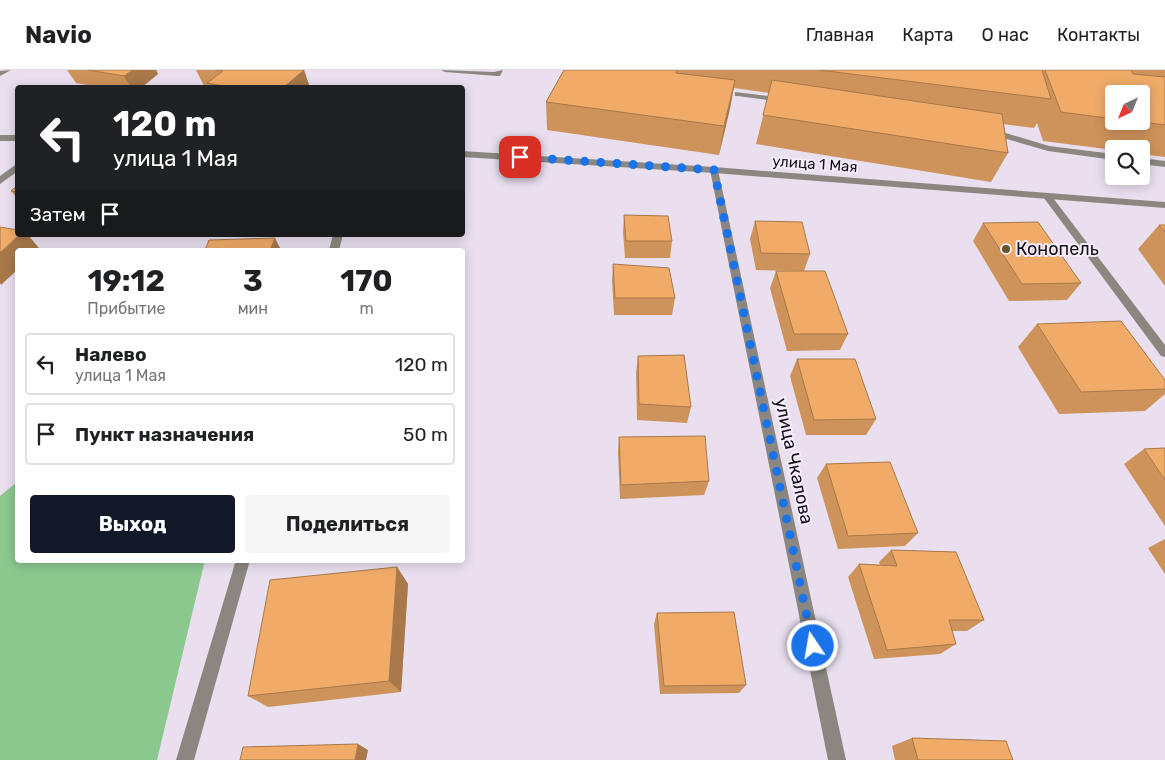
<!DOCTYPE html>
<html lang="ru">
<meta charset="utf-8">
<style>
body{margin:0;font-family:Rubik,sans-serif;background:#f6f6f6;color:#202124;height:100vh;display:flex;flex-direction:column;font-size:19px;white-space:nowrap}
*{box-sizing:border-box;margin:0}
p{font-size:16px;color:#757577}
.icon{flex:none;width:28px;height:28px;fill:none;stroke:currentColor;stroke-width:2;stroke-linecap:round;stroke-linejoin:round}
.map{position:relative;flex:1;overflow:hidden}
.sheet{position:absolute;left:15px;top:178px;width:450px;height:315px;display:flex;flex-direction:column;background:#fff;border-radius:5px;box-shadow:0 2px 12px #0003}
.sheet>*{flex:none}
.banner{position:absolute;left:15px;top:15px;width:450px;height:152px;border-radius:5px;box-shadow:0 2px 12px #0003;background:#202124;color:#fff;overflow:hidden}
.needle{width:32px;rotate:223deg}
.buttons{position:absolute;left:1105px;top:15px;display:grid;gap:10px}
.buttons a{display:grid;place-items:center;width:45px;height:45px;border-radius:5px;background:#fff;box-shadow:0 2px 12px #0003;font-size:25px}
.pin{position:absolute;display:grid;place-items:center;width:42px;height:42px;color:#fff;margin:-21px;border-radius:10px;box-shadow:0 2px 8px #0006}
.me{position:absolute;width:55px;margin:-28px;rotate:348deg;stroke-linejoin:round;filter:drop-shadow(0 0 4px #0008)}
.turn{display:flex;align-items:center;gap:18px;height:105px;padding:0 15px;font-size:22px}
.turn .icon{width:65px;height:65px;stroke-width:2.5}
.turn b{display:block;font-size:35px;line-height:42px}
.then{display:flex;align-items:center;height:48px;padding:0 15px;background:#0003;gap:10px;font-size:19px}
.eta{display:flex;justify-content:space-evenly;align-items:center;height:85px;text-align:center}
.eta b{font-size:30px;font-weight:700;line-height:35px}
.action{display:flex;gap:10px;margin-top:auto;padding:10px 15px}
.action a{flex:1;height:58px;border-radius:5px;background:#111827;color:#fff;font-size:20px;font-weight:700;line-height:58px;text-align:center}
.action a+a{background:#f6f6f6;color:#202124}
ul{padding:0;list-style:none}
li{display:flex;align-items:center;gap:15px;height:62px;margin:0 10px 8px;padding:0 5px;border:2px solid #e0e0e0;border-radius:5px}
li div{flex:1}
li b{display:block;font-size:19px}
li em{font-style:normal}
header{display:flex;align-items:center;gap:30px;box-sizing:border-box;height:70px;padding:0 25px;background:#fff;border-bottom:1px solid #e0e0e0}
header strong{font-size:24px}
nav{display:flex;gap:28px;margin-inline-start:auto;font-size:18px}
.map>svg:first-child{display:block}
</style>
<header>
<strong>Navio</strong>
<nav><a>Главная</a><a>Карта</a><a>О нас</a><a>Контакты</a></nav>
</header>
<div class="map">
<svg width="1165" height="690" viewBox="0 0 1165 690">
<rect width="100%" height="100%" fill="#e9dfef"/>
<path fill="#8bc88e" d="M17,412L18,490H205L157,690H0V426Z"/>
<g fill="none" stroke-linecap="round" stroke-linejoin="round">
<g fill="#8b8780" fill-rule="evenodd">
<path d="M11,0L0,6V1Z"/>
<path d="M441,0L494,2L503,0L500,6H497L445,2Z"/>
<path d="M735,22L784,28L788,30L784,32L738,26H735Z"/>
<path d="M989,58L1049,76L1114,84V90L1048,81L986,63V59Z"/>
<path d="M1141,88L1165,91V97L1141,94Z"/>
</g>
<g fill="#8b8780" fill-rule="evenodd">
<path d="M18,93V101L0,114V106Z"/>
<path d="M714,97L718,100L846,690H828L710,100Z"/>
<path d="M1047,123L1050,124L1165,275V287L1161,286L1044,128V124Z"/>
<path d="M333,165H343L339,180H329Z"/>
<path d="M236,490H250L194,690H176Z"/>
</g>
<g fill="#8b8780" fill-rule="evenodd">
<rect x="0" y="65" width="18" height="6"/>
<path d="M462,81L714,97L1165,132V138L714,103L462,87Z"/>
</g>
</g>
<g fill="#ce935a" fill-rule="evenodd">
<path d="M67,0H156L158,4L141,18H103L76,13Z"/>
<path d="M196,0H304L310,18H205Z"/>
<path d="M564,0H1165V87L1141,84V79H1114V80L1043,71L1037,53L1034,58L1003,54L1008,83L991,112L756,74L769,23L734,18L719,85L547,60L546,32ZM1114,24L1141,51H1114Z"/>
<path d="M18,115V129L11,121Z"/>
<path d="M624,145L672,171L670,188H625L623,162Z"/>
<path d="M755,151L810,184L804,201L848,264L840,280L787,281L770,218L776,201H803L756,200L750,169Z"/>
<path d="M983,153L1081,213L1067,230L1009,231L973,171Z"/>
<path d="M1159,155H1165V216L1138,179Z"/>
<path d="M613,194L675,228L672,245H614L612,211Z"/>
<path d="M1037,254L1165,310V324L1145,341L1059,344L1018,277Z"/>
<path d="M638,286L691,337L687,353L637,350L636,303Z"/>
<path d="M797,289L876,349L866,365H806L790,306Z"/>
<path d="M619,367L709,411L704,425L620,429L618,382Z"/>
<path d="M1165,378V456L1124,394L1144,379Z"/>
<path d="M826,394L918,463L905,476L838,479L817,408Z"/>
<path d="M1165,469V504L1148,478Z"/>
<path d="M891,480L984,550L967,561H952L956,574L940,584L874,589L848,507L859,494L880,495L879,492Z"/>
<path d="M397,497L408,514L401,622L268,637L248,626Z"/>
<path d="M657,543L746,615L739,623L660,624L654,554Z"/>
<path d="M912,668L1013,690H895L892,676Z"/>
</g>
<g fill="#a8784a">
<path d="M133,0H156L158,4L141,18H131L124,6Z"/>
<path d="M304,0L310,18H283Z"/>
<path d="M735,10L730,39L719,85L724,56Z"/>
<path d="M19,165H28L39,178L37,180H18V199L1,215L0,213V183Z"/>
<path d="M275,168L281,180H270Z"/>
<path d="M397,497L408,514L401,622L389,611Z"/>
<path d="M358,674L368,680L366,690H355Z"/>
</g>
<g fill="#f0ab69" stroke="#a8784a">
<path d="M88,0H133L124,6Z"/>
<path d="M215,0H304L283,18H233L207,13L223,1Z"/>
<path d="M564,0H677L676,3L735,10L724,56L546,32Z"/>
<path d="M819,0H1042L1051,29Z"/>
<path d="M1045,0H1131L1133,4L1165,7V55L1135,51H1141V24H1114V49L1061,42Z"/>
<path d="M772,10L1002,44L1008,83L763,45Z"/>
<path d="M18,115V122L11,121Z"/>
<path d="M624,145L668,146L672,171H626Z"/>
<path d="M755,151L802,152L810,184L761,183Z"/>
<path d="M1038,152L1081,213L1022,214L983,153Z"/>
<path d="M1159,155H1165V162Z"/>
<path d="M0,157L18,160V165H19L0,183Z"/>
<path d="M275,168L270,180H205L209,170Z"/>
<path d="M613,194L669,198L675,228H615Z"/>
<path d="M776,201H825L848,264H794Z"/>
<path d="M1121,251L1165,310V319L1081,322L1037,254Z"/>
<path d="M684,285L691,337L639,334L638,286Z"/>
<path d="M797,289H855L876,349L814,350Z"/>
<path d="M705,366L709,411L621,415L619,367Z"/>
<path d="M1165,378V410L1144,379Z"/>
<path d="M890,392L918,463L848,466L826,394Z"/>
<path d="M891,480L956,482L984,550H949L956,574L887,580L859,494L897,496Z"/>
<path d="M397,497L389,611L248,626L270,510Z"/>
<path d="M734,542L746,615L664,616L657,543Z"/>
<path d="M912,668L1006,671L1013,690H918Z"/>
<path d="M358,674L355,690H240L243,677Z"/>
</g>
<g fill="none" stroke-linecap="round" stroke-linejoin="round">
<path stroke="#1a73e8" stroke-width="9" stroke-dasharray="0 16.2" d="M520,87L714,100L813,576"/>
</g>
<circle fill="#6c5425" stroke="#f6ecfc" stroke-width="2" cx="1006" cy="179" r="5"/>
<g text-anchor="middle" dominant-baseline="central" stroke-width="4" stroke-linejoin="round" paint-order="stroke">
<g font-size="15" fill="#151217" stroke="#f6ecfc">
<text transform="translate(815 94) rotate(4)">улица 1 Мая</text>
</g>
<g font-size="18" fill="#151217" stroke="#f6ecfc" text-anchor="start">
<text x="1016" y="179">Конопель</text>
</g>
<g font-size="18" fill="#151217" stroke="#f6ecfc">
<text transform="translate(794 391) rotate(78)">улица Чкалова</text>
</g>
</g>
</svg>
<div class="buttons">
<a><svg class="needle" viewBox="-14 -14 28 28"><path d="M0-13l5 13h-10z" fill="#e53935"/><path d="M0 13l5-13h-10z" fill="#757577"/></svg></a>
<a><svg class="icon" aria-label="search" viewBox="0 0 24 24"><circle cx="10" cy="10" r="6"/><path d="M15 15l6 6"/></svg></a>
</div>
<div class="pin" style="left:520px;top:87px;background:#d93025"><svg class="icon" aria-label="arrive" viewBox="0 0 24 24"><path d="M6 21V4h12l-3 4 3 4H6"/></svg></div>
<svg class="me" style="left:813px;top:576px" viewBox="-20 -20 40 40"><circle r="17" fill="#1a73e8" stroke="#fff" stroke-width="3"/><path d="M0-11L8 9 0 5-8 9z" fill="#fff"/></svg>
<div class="banner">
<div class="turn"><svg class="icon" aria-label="left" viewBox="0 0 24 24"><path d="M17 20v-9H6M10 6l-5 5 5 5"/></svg><div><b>120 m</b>улица 1 Мая</div></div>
<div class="then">Затем<svg class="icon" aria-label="arrive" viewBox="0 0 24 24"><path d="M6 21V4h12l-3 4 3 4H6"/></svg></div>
</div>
<section class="sheet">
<div class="eta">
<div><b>19:12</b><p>Прибытие</p></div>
<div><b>3</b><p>мин</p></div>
<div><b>170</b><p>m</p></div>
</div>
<ul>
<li><svg class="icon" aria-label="left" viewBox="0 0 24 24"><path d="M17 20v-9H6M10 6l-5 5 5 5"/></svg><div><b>Налево</b><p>улица 1 Мая</p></div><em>120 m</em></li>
<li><svg class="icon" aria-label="arrive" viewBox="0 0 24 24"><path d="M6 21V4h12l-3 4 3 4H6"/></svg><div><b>Пункт назначения</b></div><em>50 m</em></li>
</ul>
<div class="action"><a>Выход</a><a>Поделиться</a></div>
</section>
</div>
